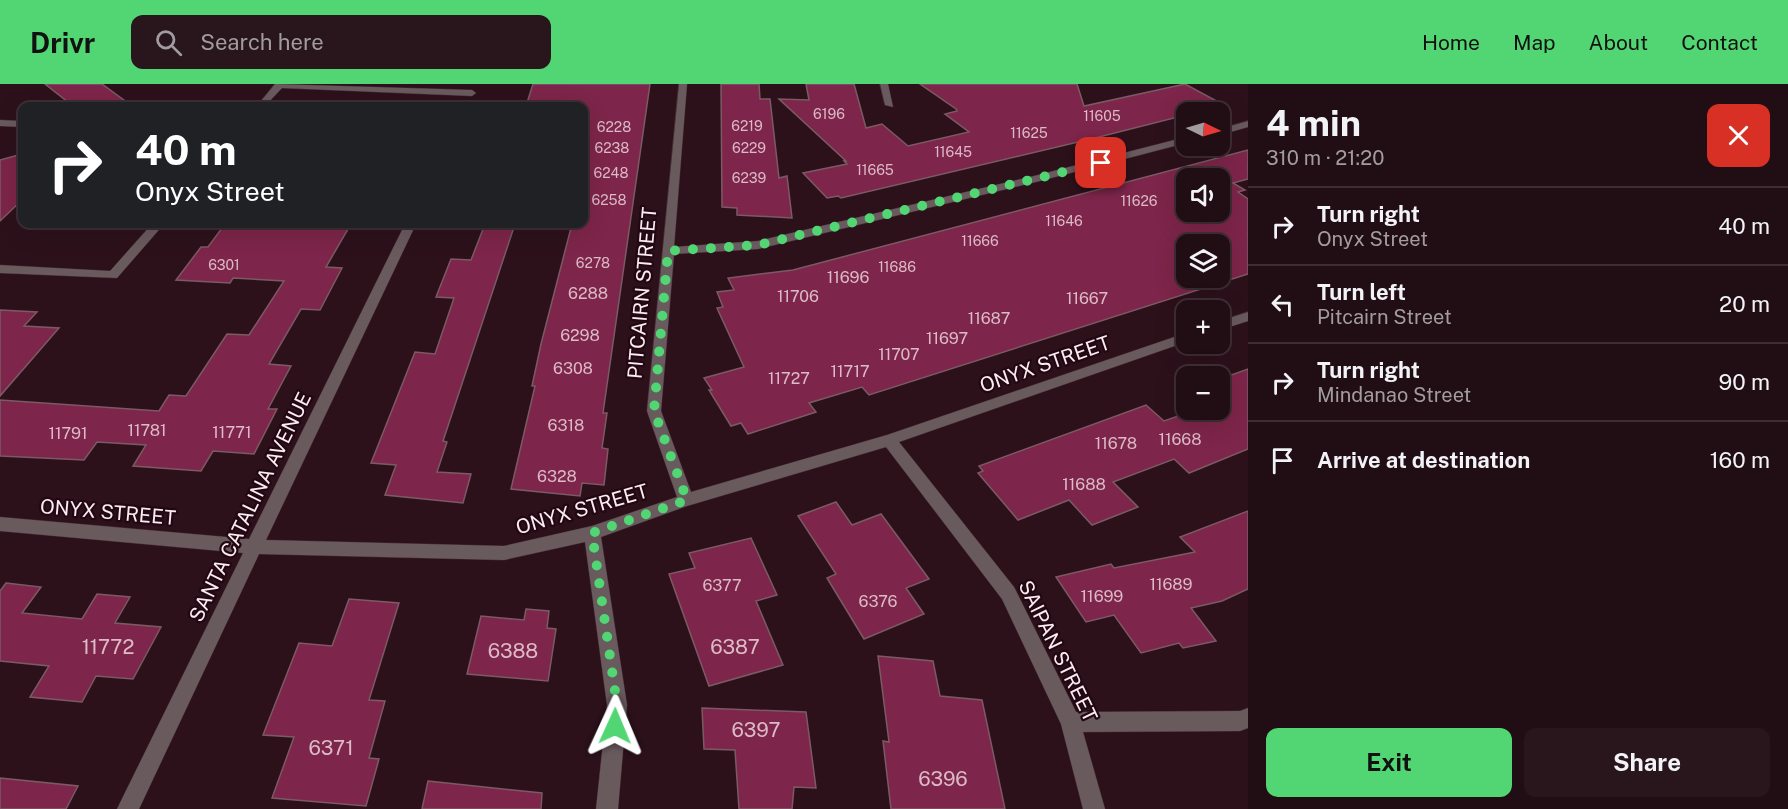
<!DOCTYPE html>
<meta charset="utf-8">
<style>
body{margin:0;font-family:"Public Sans",sans-serif;background:#29161d;color:#f1f3f6;height:100vh;display:flex;flex-direction:column;font-size:22px;white-space:nowrap}
*{box-sizing:border-box;margin:0}
p{font-size:20px;color:#a29ca0}
.icon{flex:none;width:33px;height:33px;fill:none;stroke:currentColor;stroke-width:2;stroke-linecap:round;stroke-linejoin:round}
.map{position:relative;flex:1;overflow:hidden}
.drawer{display:flex;flex-direction:column;background:#210d14;width:540px}
.drawer>*{flex:none}
.hud{position:absolute;left:18px;top:18px;width:570px;height:126px;border-radius:12px;box-shadow:0 6px 24px #0002,0 0 0 2px #3e2d34;background:#202124;color:#fff;overflow:hidden}
.needle{width:39px;rotate:95deg}
.buttons{position:absolute;left:1176px;top:18px;display:grid;gap:12px}
.buttons a{display:grid;place-items:center;width:54px;height:54px;border-radius:12px;background:#210d14;box-shadow:0 6px 24px #0002,0 0 0 2px #3e2d34;font-size:30px}
.pin{position:absolute;display:grid;place-items:center;width:51px;height:51px;color:#fff;margin:-26px;border-radius:12px;box-shadow:0 3px 9px #0006}
.me{position:absolute;width:66px;margin:-33px;rotate:1deg;stroke-linejoin:round;filter:drop-shadow(0 0 4px #0008)}
.turn{display:flex;align-items:center;gap:21px;height:126px;padding:0 18px;font-size:27px}
.turn .icon{width:78px;height:78px;stroke-width:2.5}
.turn b{display:block;font-size:42px;line-height:51px}
.round{display:grid;place-items:center;flex:none;width:63px;height:63px;border-radius:12px;background:#29161d}
.summary{display:flex;align-items:center;justify-content:space-between;height:102px;padding:0 18px}
h1{font-size:36px;font-weight:700;line-height:45px}
.cta{display:flex;gap:12px;margin-top:auto;padding:12px 18px}
.cta a{flex:1;height:69px;border-radius:12px;background:#52d673;color:#111;font-size:24px;font-weight:700;line-height:69px;text-align:center}
.cta a+a{background:#29161d;color:#f1f3f6}
ul{padding:0;list-style:none}
li{display:flex;align-items:center;gap:18px;height:78px;padding:0 18px;border-top:2px solid #3e2d34}
li div{flex:1}
li b{display:block;font-size:22px}
li em{font-style:normal}
header{display:flex;align-items:center;gap:36px;box-sizing:border-box;height:84px;padding:0 30px;background:#52d673;color:#111}
header strong{font-size:28px}
nav{display:flex;gap:33px;margin-inline-start:auto;font-size:21px}
.search{width:420px;height:54px;background:#29161d;display:flex;align-items:center;gap:15px;box-sizing:border-box;padding:0 21px;border-radius:12px;color:#a29ca0;font-size:22px}
main{display:flex;flex:1;min-height:0}
.map>svg:first-child{display:block}
</style>
<header>
<strong>Drivr</strong>
<div class="search"><svg class="icon" aria-label="search" viewBox="0 0 24 24"><circle cx="10" cy="10" r="6"/><path d="M15 15l6 6"/></svg>Search here</div>
<nav><a>Home</a><a>Map</a><a>About</a><a>Contact</a></nav>
</header>
<main>
<div class="map">
<svg width="1248" height="725" viewBox="0 0 1248 725">
<rect width="100%" height="100%" fill="#2c111b"/>
<g fill="#7d254a" stroke="#7b5a64" stroke-width="1.5" fill-rule="evenodd">
<path d="M45,0H102L132,22H73Z"/>
<path d="M533,0H650L603,329H607L602,364L608,365L604,401L582,399L580,412L511,405L535,302H532L541,260L572,140H584V22H526Z"/>
<path d="M721,0H759L760,15H770L779,94L787,92L792,134L737,131V124L722,123Z"/>
<path d="M806,0H854L866,44L882,40L908,62L969,48L945,30L957,27L956,25L920,0H1077L1084,22L1185,0L1226,22L1186,28V31L1095,54L841,114L838,112L827,114L803,89L847,80L844,77H846L779,15L809,16Z"/>
<path d="M1248,66V95L1233,99L1245,106L1238,108L1248,115V190L869,311L862,303L809,319L816,328L748,350L741,339L731,342L709,306H712L704,294L744,283L717,224L723,223L717,208L734,206L728,194L793,186ZM1186,94H1220V128H1186ZM1186,160H1220V194H1186Z"/>
<path d="M22,70V116L0,137V76Z"/>
<path d="M225,140H351L326,183L342,184L320,226L301,225L269,280L291,282L268,325H277L254,370L213,367L201,387L133,382L146,361L97,358L84,376L0,372V316L159,327L169,311L186,312L227,250L249,251L284,197L233,194L230,199L176,196L201,163H208Z"/>
<path d="M485,140H515L443,357L447,358L437,388L471,390L463,419L385,411L396,381L371,379L415,268L435,270L454,214L436,213L451,175L471,176Z"/>
<path d="M0,226L37,228L24,242L59,244L0,312Z"/>
<path d="M1248,285V365L1189,389L1174,375L1113,398L1138,423L1092,441L1069,416L1018,436L978,389L983,387L979,382L1146,321L1164,337L1181,331L1186,335L1210,326H1220V295Z"/>
<path d="M836,418L852,441L881,430L929,495L906,504L924,530L864,555L827,494L836,490L798,432Z"/>
<path d="M1248,427V505L1222,517L1191,524L1216,557L1183,564L1179,559L1141,569L1114,531L1086,538L1056,493L1111,480L1114,484L1195,468L1180,453Z"/>
<path d="M751,454L777,511L756,517L783,581L709,602L669,490L695,484L689,469Z"/>
<path d="M6,499L41,503L22,529L82,535L97,510L130,513L115,539L161,543L133,595L96,592L82,618L30,613L49,582L0,577V507Z"/>
<path d="M349,515L399,519L369,616L385,617L369,674L379,675L366,722L272,714L294,653L263,651L299,559L332,562Z"/>
<path d="M526,525L549,527L547,544L556,545L548,597L467,590L481,532L524,536Z"/>
<path d="M878,572L933,577L940,612L982,616L1005,725H891L883,657L889,658Z"/>
<path d="M702,624L806,628L816,704L794,703L792,725H739L735,666L704,665Z"/>
<path d="M0,694L78,702L66,725H0Z"/>
<path d="M428,697L542,709L541,725H422Z"/>
</g>
<g fill="none" stroke-linecap="round" stroke-linejoin="round">
<g stroke="#452b35" stroke-width="1">
<g id="minor">
<path d="M275,0L472,6L476,9L472,12L282,4L265,22H257Z"/>
<path d="M679,0H687L674,163L758,157L1034,92L1186,53V59L1036,98L758,165L674,170L661,327L691,408L887,351L1186,249V258L899,358L1014,503L1076,628L1240,627L1248,624V644L1240,647L1083,648L1105,725H1083L1061,640L1002,515L886,363L687,422L601,453L627,621L618,725H596L607,621L585,458L504,476L259,470L139,725H117L243,469L0,447V433L249,455L405,140H416L266,456L504,462L592,442L677,413L647,327Z"/>
<path d="M880,0H888L893,23L885,21Z"/>
<path d="M0,36L22,37V43L0,42Z"/>
<path d="M1248,37V43L1220,51V45Z"/>
<path d="M152,140H164L117,194L0,189V181L110,187Z"/>
<path d="M1248,228V237L1220,246V237Z"/>
</g>
</g>
<use href="#minor" fill="#695a5e" fill-rule="evenodd"/>
</g>
<g fill="none" stroke-linecap="round" stroke-linejoin="round">
<path stroke="#52d673" stroke-width="10" stroke-dasharray="0 18" d="M615,642L617,621L592,449L687,416L654,327L668,167L758,161L1101,79"/>
</g>
<g text-anchor="middle" dominant-baseline="central" stroke-width="4.5" stroke-linejoin="round" paint-order="stroke">
<g font-size="14" fill="#dcbac7">
<text x="829" y="30">6196</text>
<text x="1102" y="32">11605</text>
<text x="747" y="42">6219</text>
<text x="614" y="43">6228</text>
<text x="1029" y="49">11625</text>
<text x="612" y="64">6238</text>
<text x="749" y="64">6229</text>
<text x="953" y="68">11645</text>
<text x="875" y="86">11665</text>
<text x="611" y="89">6248</text>
<text x="749" y="94">6239</text>
<text x="609" y="116">6258</text>
<text x="1139" y="117">11626</text>
<text x="1064" y="137">11646</text>
<text x="980" y="157">11666</text>
<text x="593" y="179">6278</text>
<text x="224" y="181">6301</text>
<text x="897" y="183">11686</text>
</g>
<g font-size="16" fill="#dcbac7">
<text x="848" y="193">11696</text>
<text x="588" y="209">6288</text>
<text x="798" y="212">11706</text>
<text x="1087" y="214">11667</text>
<text x="989" y="234">11687</text>
<text x="580" y="251">6298</text>
<text x="947" y="254">11697</text>
<text x="899" y="270">11707</text>
<text x="573" y="284">6308</text>
<text x="850" y="287">11717</text>
<text x="789" y="294">11727</text>
<text x="566" y="341">6318</text>
<text x="147" y="346">11781</text>
<text x="232" y="348">11771</text>
<text x="68" y="349">11791</text>
<text x="1180" y="355">11668</text>
<text x="1116" y="359">11678</text>
<text x="557" y="392">6328</text>
<text x="1084" y="400">11688</text>
<text x="1171" y="500">11689</text>
<text x="722" y="501">6377</text>
<text x="1102" y="512">11699</text>
<text x="878" y="517">6376</text>
</g>
<g font-size="20" fill="#fcecf1" stroke="#220812">
<text transform="translate(642 209) rotate(-85)">PITCAIRN STREET</text>
<text transform="translate(1045 280) rotate(-19)">ONYX STREET</text>
<text transform="translate(250 423) rotate(-64)">SANTA CATALINA AVENUE</text>
<text transform="translate(582 425) rotate(-16)">ONYX STREET</text>
<text transform="translate(108 428) rotate(5)">ONYX STREET</text>
<text transform="translate(1058 567) rotate(64)">SAIPAN STREET</text>
</g>
<g font-size="20" fill="#dcbac7">
<text x="108" y="563">11772</text>
<text x="735" y="563">6387</text>
<text x="513" y="567">6388</text>
<text x="756" y="646">6397</text>
<text x="331" y="664">6371</text>
<text x="943" y="695">6396</text>
</g>
</g>
</svg>
<div class="buttons">
<a><svg class="needle" viewBox="-14 -14 28 28"><path d="M0-13l5 13h-10z" fill="#e53935"/><path d="M0 13l5-13h-10z" fill="#a29ca0"/></svg></a>
<a><svg class="icon" aria-label="sound" viewBox="0 0 24 24"><path d="M4 9h4l5-4v14l-5-4H4zM17 9q2 3 0 6"/></svg></a>
<a><svg class="icon" aria-label="layers" viewBox="0 0 24 24"><path d="M12 4l9 5-9 5-9-5zM3 14l9 5 9-5"/></svg></a>
<a>+</a>
<a>−</a>
</div>
<div class="pin" style="left:1101px;top:79px;background:#d93025"><svg class="icon" aria-label="arrive" viewBox="0 0 24 24"><path d="M6 21V4h12l-3 4 3 4H6"/></svg></div>
<svg class="me" style="left:615px;top:642px" viewBox="-20 -20 40 40"><path d="M0-17L14 15 0 8-14 15z" fill="#52d673" stroke="#fff" stroke-width="4"/></svg>
<div class="hud">
<div class="turn"><svg class="icon" aria-label="right" viewBox="0 0 24 24"><path d="M7 20v-9h11M14 6l5 5-5 5"/></svg><div><b>40 m</b>Onyx Street</div></div>
</div>
</div>
<section class="drawer">
<div class="summary"><div><h1>4 min</h1><p>310 m · 21:20</p></div><a class="round" style="background:#d93025;color:#fff"><svg class="icon" aria-label="close" viewBox="0 0 24 24"><path d="M6 6l12 12M18 6L6 18"/></svg></a></div>
<ul>
<li><svg class="icon" aria-label="right" viewBox="0 0 24 24"><path d="M7 20v-9h11M14 6l5 5-5 5"/></svg><div><b>Turn right</b><p>Onyx Street</p></div><em>40 m</em></li>
<li><svg class="icon" aria-label="left" viewBox="0 0 24 24"><path d="M17 20v-9H6M10 6l-5 5 5 5"/></svg><div><b>Turn left</b><p>Pitcairn Street</p></div><em>20 m</em></li>
<li><svg class="icon" aria-label="right" viewBox="0 0 24 24"><path d="M7 20v-9h11M14 6l5 5-5 5"/></svg><div><b>Turn right</b><p>Mindanao Street</p></div><em>90 m</em></li>
<li><svg class="icon" aria-label="arrive" viewBox="0 0 24 24"><path d="M6 21V4h12l-3 4 3 4H6"/></svg><div><b>Arrive at destination</b></div><em>160 m</em></li>
</ul>
<div class="cta"><a>Exit</a><a>Share</a></div>
</section>
</main>
